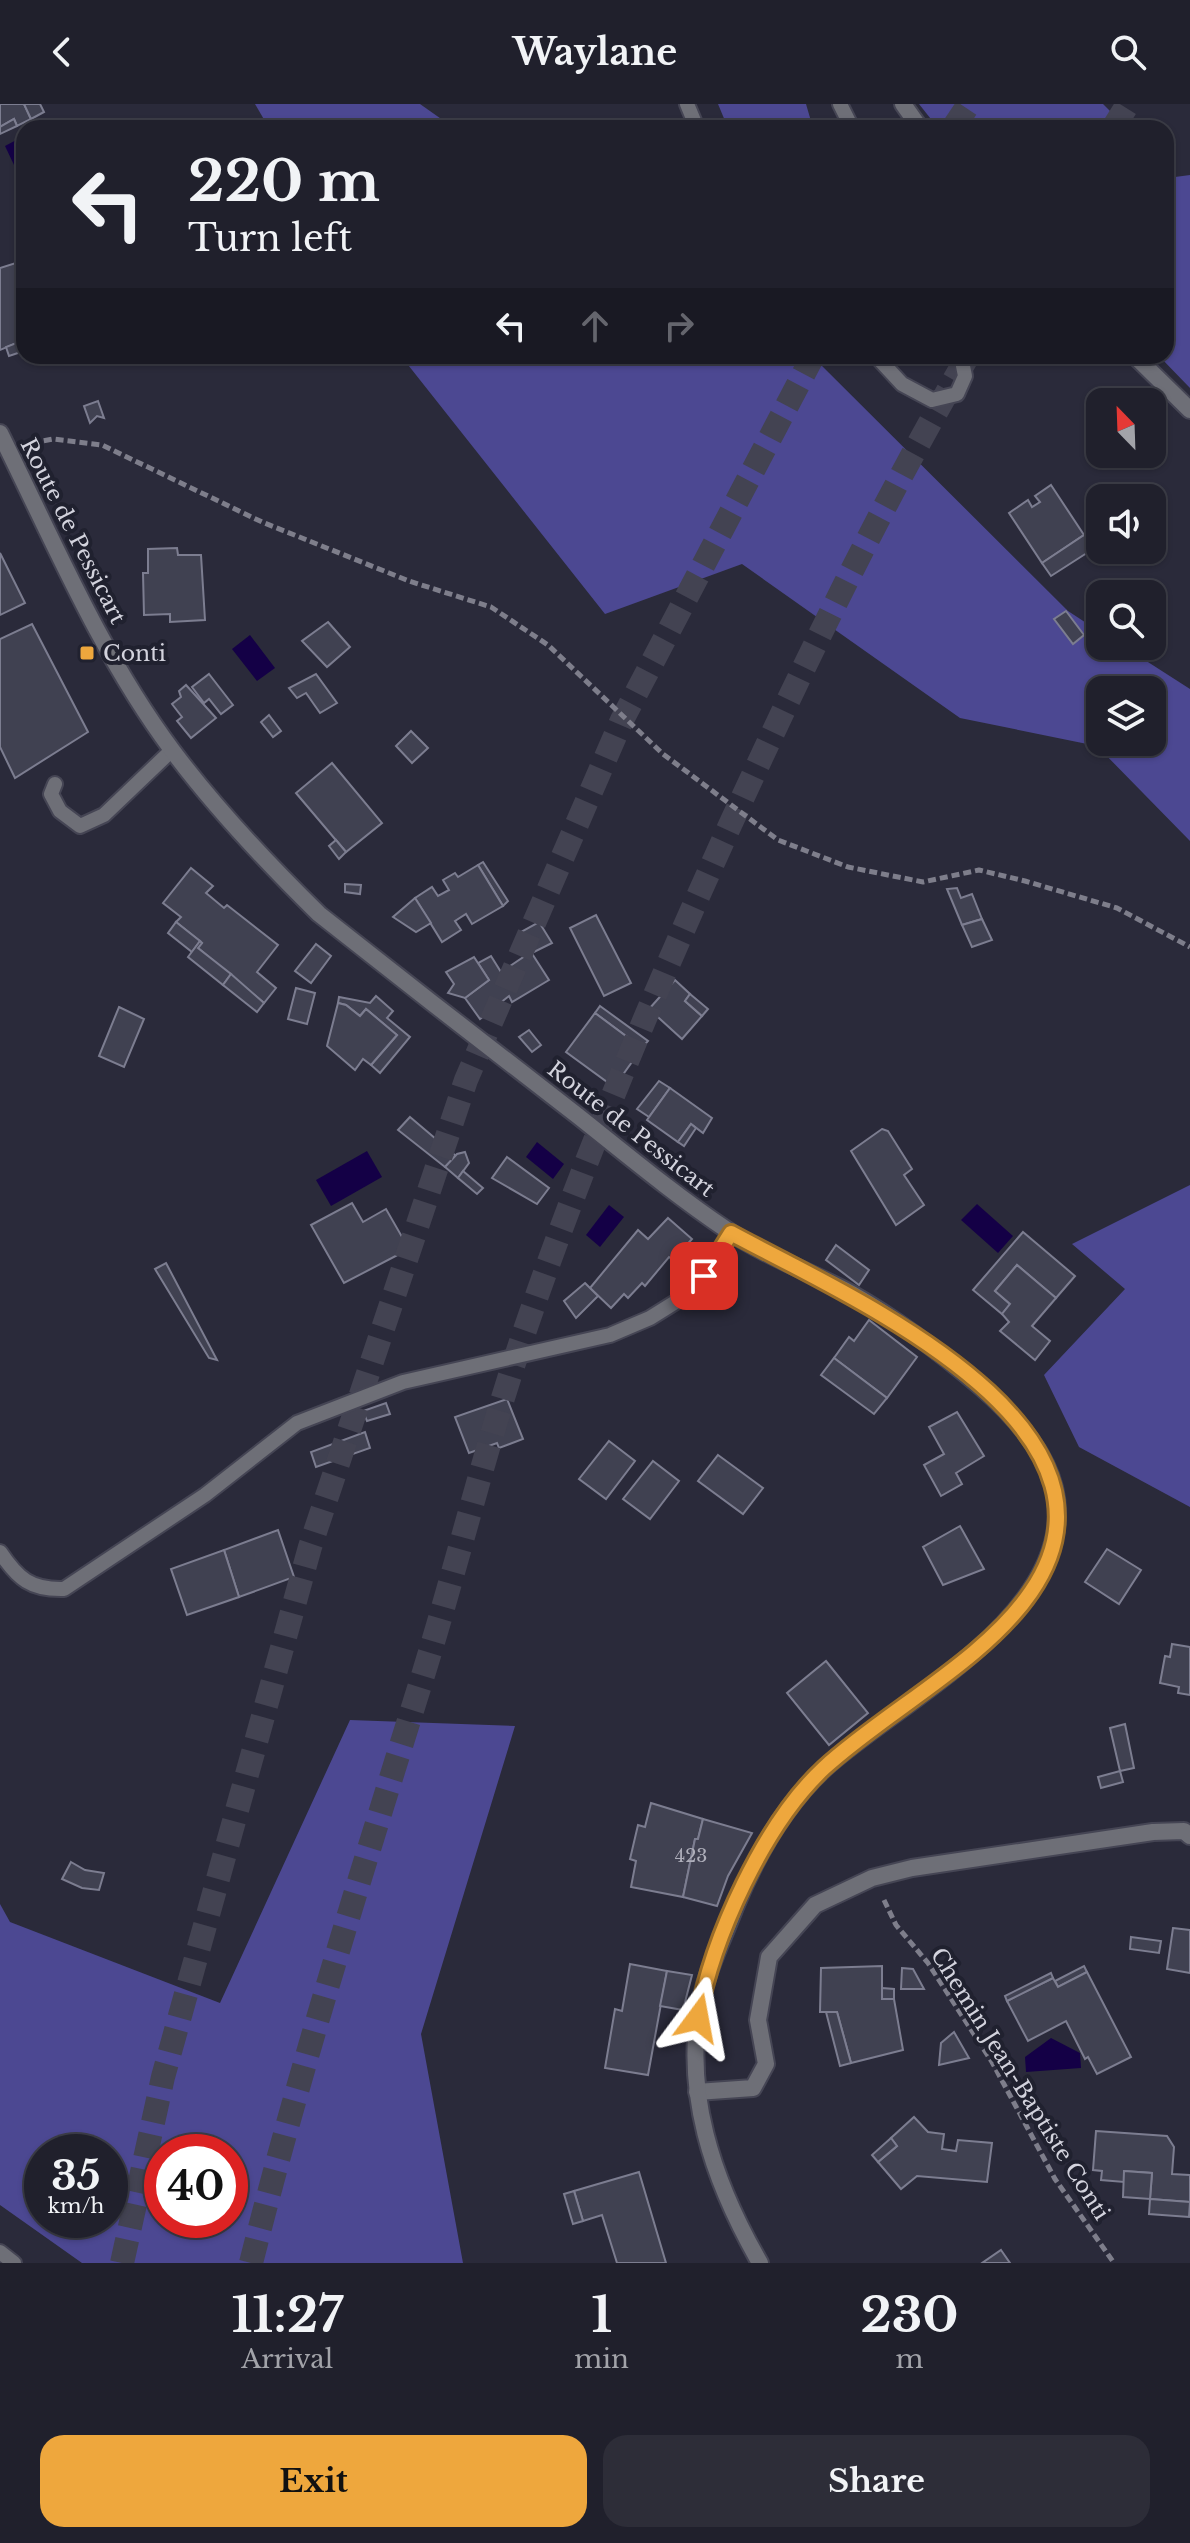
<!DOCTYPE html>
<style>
body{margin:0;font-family:"Libre Baskerville",serif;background:#2d2d38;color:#f1f3f6;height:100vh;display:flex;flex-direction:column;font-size:30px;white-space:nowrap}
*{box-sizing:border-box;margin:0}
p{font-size:26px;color:#a2a3a9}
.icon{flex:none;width:44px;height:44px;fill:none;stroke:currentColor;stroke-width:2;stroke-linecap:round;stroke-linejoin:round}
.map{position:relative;height:2159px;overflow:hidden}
.side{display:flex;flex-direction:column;background:#20202c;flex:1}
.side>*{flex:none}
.guide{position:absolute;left:16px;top:16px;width:1158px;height:244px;border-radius:24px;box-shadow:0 2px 6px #0004,0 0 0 2px #3d3e48;background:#20202c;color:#f1f3f6;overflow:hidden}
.needle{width:52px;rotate:337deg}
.fabs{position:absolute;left:1086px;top:284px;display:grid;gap:16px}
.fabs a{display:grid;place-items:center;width:80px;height:80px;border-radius:16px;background:#20202c;box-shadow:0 2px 6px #0004,0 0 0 2px #3d3e48;font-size:40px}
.speed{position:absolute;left:24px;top:2030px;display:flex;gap:16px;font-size:40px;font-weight:700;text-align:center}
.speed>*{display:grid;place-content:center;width:104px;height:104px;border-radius:50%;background:#20202c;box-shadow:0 2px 6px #0004,0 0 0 2px #3d3e48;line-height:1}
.speed small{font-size:20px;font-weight:400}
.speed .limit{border:12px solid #d22;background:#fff;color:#111}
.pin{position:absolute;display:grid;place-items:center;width:68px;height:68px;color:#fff;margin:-34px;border-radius:16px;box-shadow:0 4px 12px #0006}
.me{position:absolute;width:88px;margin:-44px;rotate:13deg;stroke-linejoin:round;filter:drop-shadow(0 0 6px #0008)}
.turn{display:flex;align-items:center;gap:28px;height:168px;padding:0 40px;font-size:36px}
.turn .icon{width:104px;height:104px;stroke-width:2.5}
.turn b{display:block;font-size:56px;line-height:68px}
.lanes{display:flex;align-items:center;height:76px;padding:0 40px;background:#0003;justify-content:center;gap:40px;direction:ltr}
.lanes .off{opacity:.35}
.eta{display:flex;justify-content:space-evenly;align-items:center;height:136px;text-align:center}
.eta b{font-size:48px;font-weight:800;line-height:56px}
.cta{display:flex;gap:16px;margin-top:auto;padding:16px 40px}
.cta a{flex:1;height:92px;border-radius:24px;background:#eea73d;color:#111;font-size:32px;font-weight:800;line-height:92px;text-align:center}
.cta a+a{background:#2d2d38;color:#f1f3f6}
header{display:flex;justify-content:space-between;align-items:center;height:104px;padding:0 40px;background:#20202c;font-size:36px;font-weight:800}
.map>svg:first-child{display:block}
</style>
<header><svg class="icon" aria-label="back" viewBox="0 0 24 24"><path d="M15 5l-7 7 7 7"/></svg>Waylane<svg class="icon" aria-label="search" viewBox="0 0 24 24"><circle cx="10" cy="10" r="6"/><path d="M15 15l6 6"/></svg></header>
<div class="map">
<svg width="1190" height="2159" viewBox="0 0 1190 2159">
<rect width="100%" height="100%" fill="#2a2a3a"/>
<g fill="#4c4892" fill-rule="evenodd">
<path d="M255,0H420L454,24H269Z"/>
<path d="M718,0H806L813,24H728Z"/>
<path d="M919,0H1103L1127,24H938Z"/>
<path d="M1166,64L1175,73L1190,71V284L1159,252H1166Z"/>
<path d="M401,252H812L1068,507L1100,528V542H1123L1190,585V737L1097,642L960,614L742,460L605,510ZM1100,586H1152V638H1100Z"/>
<path d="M1190,1081V1403L1079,1343L1044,1271L1125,1185L1072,1140Z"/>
<path d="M350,1616L515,1622L421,1930L463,2159H82L0,2101V1800L10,1818L220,1899ZM110,2048V2116H42V2048ZM230,2048V2116H162V2048Z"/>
</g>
<g fill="#140046">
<path d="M22,33L24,36V82L5,42Z"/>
<path d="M250,531L275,564L257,577L232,545Z"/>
<path d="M537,1038L564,1060L553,1075L526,1053Z"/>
<path d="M367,1047L382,1073L331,1102L316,1076Z"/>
<path d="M977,1100L1013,1132L998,1149L961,1116Z"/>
<path d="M609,1101L624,1113L600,1143L586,1131Z"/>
<path d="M1051,1934L1080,1949L1081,1964L1026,1968L1025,1953Z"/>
</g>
<g fill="#404151" stroke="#7c7d90" stroke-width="2">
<path d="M0,0H24L31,15L17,22L14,15L0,23Z"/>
<path d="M24,0H40L44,8L31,15Z"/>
<path d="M14,15L17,22L0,30V23Z"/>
<path d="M22,157L24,217L20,218L24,236L0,246V164Z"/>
<path d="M24,236V247L9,252L6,243Z"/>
<path d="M98,297L104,314L97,312L90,319L84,302Z"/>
<path d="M1051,381L1084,431L1042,459L1009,409L1028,396L1032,403L1040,398L1035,392Z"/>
<path d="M1084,431L1093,445L1051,472L1042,459Z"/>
<path d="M177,444L178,451H201L205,516L170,518V510L144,511L143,469H148V445Z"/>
<path d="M0,449L25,499L0,511Z"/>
<path d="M1066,507L1084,531L1073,540L1054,515Z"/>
<path d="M328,518L350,543L327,563L302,537Z"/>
<path d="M32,520L88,628L15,674L0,643V535Z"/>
<path d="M209,570L233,601L221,610L209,595L204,599L192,583Z"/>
<path d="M316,570L337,599L320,609L306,589L297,594L289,584Z"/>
<path d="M186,581L216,614L191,634L177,617L182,613L172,600L181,593L179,587Z"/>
<path d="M269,611L281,627L273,633L261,618Z"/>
<path d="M411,627L428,644L412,659L396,642Z"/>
<path d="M332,659L382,719L346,748L296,689Z"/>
<path d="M336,736L346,748L339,755L329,742Z"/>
<path d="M483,758L508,797L503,802L478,761Z"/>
<path d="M478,761L503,802L472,820L466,810L455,817L461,826L442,838L415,794L432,783L438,792L449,786L443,776L455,769L458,773Z"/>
<path d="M191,764L213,782L206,789L224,804L227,801L278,841L257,868L276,884L264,899L198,844L202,839L176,818L181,813L163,799Z"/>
<path d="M345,780L361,781L360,790L345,788Z"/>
<path d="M957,784L961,794L972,790L982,815L962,821L947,785Z"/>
<path d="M415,794L431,819L416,828L393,813Z"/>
<path d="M596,811L631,879L604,892L570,824Z"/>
<path d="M982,815L992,836L972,843L962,821Z"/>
<path d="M176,818L200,837L192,848L168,829Z"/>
<path d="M539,818L552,839L532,849L519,829Z"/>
<path d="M200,837L202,839L198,844L231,870L223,881L188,853Z"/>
<path d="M316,840L331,852L311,879L295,867Z"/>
<path d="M531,848L549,876L512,898L509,892L480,915L465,894L489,876L478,859L491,852L501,868Z"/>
<path d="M474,853L489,876L465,894L448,889L454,880L446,868Z"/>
<path d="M231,870L264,899L257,908L223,881Z"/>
<path d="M675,876L690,890L685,897L702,912L682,935L649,905Z"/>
<path d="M296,884L315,889L307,920L288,915Z"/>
<path d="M690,890L708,905L702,912L685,897Z"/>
<path d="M376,892L393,907L387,914L410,933L380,969L371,961L397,931L366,905L360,912L346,901L338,899L339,893L370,899Z"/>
<path d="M338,899L346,901L360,912L366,905L397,931L371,961L363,955L355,966L327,942Z"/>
<path d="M600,902L648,937L642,944L595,909Z"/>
<path d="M119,903L144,915L124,963L99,952Z"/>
<path d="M595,909L642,944L614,983L566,948Z"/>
<path d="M529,926L541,941L532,948L519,933Z"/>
<path d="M659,977L670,984L649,1013L637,1005Z"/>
<path d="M670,984L712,1014L703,1029L691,1020L678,1038L647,1016Z"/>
<path d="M410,1013L456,1052L445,1063L398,1026Z"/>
<path d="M691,1020L696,1024L684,1042L678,1038Z"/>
<path d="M882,1025L888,1027L912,1065L904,1071L924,1101L896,1121L851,1047Z"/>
<path d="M465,1048L469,1059L458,1074L445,1063L457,1050Z"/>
<path d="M507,1053L549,1084L537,1100L492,1074Z"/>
<path d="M463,1067L483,1084L477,1090L458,1074Z"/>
<path d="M352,1099L363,1118L386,1105L409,1145L344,1179L311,1121Z"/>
<path d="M668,1114L692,1135L673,1156L669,1153L645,1182L642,1179L628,1194L624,1190L611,1204L590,1184L638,1126L648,1135Z"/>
<path d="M1023,1128L1075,1172L1056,1194L1017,1161L995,1187L1010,1200L1002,1210L973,1186Z"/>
<path d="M836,1141L869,1166L859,1181L826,1156Z"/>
<path d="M166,1159L217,1256L209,1254L155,1165Z"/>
<path d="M1017,1161L1056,1194L1032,1222L1050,1237L1035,1256L1000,1227L1009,1218L1002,1210L1010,1200L995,1187Z"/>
<path d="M585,1179L598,1192L576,1214L564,1197Z"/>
<path d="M869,1216L917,1253L887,1294L834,1254L849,1233L854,1237Z"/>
<path d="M834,1254L887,1294L874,1310L821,1271Z"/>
<path d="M507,1295L523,1335L499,1344L497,1339L469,1349L455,1313Z"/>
<path d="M386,1299L390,1310L367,1317L363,1307Z"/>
<path d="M957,1308L984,1352L956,1369L962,1380L941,1392L924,1361L944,1350L929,1323Z"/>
<path d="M365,1328L370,1344L316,1363L311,1348Z"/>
<path d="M609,1337L635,1357L606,1395L579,1375Z"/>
<path d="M718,1351L763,1384L743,1410L698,1377Z"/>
<path d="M653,1357L679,1377L650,1415L623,1395Z"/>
<path d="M960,1422L984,1465L943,1481L923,1443Z"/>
<path d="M278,1426L294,1473L239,1493L224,1446Z"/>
<path d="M1107,1445L1141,1466L1119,1500L1085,1478Z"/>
<path d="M224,1446L239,1493L187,1511L171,1465Z"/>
<path d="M1172,1540L1190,1543V1591L1178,1589L1179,1583L1160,1579L1165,1552L1170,1553Z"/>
<path d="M826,1557L868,1609L829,1641L787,1589Z"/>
<path d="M1125,1620L1134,1664L1120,1667L1110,1624Z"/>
<path d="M1120,1667L1123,1678L1101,1684L1098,1673Z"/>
<path d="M651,1699L703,1715L698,1735H695L683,1793L631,1783L636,1757L630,1755L638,1721L645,1723Z"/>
<path d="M703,1715L752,1729L728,1772L717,1802L683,1793L695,1735H698Z"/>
<path d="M71,1758L85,1766L104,1769L99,1786L82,1784L62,1775Z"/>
<path d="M1173,1824L1190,1826V1869L1167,1865Z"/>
<path d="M1131,1833L1161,1837L1159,1849L1130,1845Z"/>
<path d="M630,1860L667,1867L648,1971L605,1964L615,1905L622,1907Z"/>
<path d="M882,1862V1895H894L903,1946L851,1959L837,1908H820L821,1864Z"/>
<path d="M1084,1862L1087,1868L1058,1883L1055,1877Z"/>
<path d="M902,1864L913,1865L924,1885H901Z"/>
<path d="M667,1867L692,1871L683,1906L660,1902Z"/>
<path d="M1087,1868L1131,1953L1097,1970L1088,1953L1085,1955L1066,1917L1028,1937L1007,1897L1053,1874L1058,1883Z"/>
<path d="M1051,1869L1053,1874L1007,1897L1005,1892Z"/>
<path d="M882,1884L894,1885V1895H882Z"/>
<path d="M826,1908H837L851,1959L840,1962Z"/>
<path d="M954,1928L969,1954L939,1961L941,1939Z"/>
<path d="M914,2013L928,2028L944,2030L942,2045L956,2047L958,2036L992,2039L987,2078L917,2072L901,2085L878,2058L897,2042L891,2034Z"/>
<path d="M1096,2027L1167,2032L1174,2043L1172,2070L1190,2071V2098L1150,2095L1152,2069L1124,2067V2078L1101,2076L1102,2067L1093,2066Z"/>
<path d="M891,2034L897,2042L878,2058L872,2051Z"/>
<path d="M1124,2067L1152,2069L1150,2095L1123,2093Z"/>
<path d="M639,2068L666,2159H617L602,2111L583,2117L574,2087Z"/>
<path d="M574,2087L583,2117L573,2120L564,2090Z"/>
<path d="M1150,2095L1190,2098L1189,2113L1149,2110Z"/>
<path d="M1001,2146L1010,2159H982Z"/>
</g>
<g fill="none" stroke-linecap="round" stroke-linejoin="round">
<g stroke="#434352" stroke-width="24" stroke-dasharray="24 12" stroke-linecap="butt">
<path d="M953,24L969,0"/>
<path d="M1113,24L1128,0"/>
<path d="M122,2159L163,1973L310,1443L466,976L622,616L813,252"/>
<path d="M251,2159C301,1960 363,1764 424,1568C459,1454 487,1336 526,1223C585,1051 656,884 731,719C804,560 880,403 968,252"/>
</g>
<g stroke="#454554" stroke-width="18">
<g id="service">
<path d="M687,0L697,24"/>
<path d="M840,0L852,24"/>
<path d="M876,252L902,280L932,296L957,290L965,272L961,252"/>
<path d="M55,680L51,690L60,707L80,722L104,711L172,646"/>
<path d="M0,1448C18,1475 31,1486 64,1485L205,1391L297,1319L403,1278L610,1231L650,1214L682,1194L704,1172L731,1129"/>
<path d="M0,2148L14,2159"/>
</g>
</g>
<g stroke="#454554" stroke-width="20">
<path id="minor" d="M697,1988L753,1984L766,1960L758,1916L769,1853L815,1801L872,1774L912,1764L1153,1728L1184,1727L1190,1732"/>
</g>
<g stroke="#454554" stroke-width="20">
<g id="tertiary">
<path d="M903,0L920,24"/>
<path d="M1135,252L1190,306"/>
<path d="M0,329C53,436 101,551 172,646C216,705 267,759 319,810C405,878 491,945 578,1012C627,1051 675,1091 727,1126C765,1152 811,1168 852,1190C898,1216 941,1249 981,1283C1017,1314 1057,1358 1057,1407C1059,1518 899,1598 826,1663C784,1701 756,1752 735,1803C724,1832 709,1862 702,1891C681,1986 713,2077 760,2159"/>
</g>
</g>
<g stroke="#7e7e8b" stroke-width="5" stroke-dasharray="8 4" stroke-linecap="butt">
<path d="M32,339L53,335L102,341L262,418L409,477L491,503L548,541L663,650L778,736L848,763L923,778L979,766L1025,777L1117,804L1190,843"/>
<path d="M884,1796L896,1821L928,1859L992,1958L1055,2075L1114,2159"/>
</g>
<use href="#service" stroke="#6e6f77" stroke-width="14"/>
<use href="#minor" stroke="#6e6f77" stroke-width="16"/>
<use href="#tertiary" stroke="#6e6f77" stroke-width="16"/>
</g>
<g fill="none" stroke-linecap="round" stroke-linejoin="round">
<g stroke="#9b6d28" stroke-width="20">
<path id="route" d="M698,1914C712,1834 764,1720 824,1664C886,1607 984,1557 1031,1488C1147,1320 841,1189 731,1129L704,1172"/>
</g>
<use href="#route" stroke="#eea73d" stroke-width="14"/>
</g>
<rect fill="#eea73d" stroke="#20212f" stroke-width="3" x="79" y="541" width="16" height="16" rx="4"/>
<g text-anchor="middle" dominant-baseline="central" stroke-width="8" stroke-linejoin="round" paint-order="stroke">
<g font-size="18" fill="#aeaeba">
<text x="691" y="1752">423</text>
</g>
<g font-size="22" fill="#d3d3dd" stroke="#20212f">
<text transform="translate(73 427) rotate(63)">Route de Pessicart</text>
<text transform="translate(631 1025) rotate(38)">Route de Pessicart</text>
<text transform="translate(1020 1980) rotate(58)">Chemin Jean-Baptiste Conti</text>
</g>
<g font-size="22" fill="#d3d3dd" stroke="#20212f" text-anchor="start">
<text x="103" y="549">Conti</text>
</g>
</g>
</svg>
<div class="fabs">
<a><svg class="needle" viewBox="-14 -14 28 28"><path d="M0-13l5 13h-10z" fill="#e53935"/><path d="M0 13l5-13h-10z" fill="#a2a3a9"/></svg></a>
<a><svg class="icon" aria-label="sound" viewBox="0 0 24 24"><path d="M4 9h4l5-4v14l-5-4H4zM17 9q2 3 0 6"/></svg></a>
<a><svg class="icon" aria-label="search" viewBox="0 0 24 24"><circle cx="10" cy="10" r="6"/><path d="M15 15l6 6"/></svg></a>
<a><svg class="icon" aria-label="layers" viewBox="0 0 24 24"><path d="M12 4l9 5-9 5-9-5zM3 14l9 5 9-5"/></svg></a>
</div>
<div class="speed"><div>35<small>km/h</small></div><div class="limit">40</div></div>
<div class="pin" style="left:704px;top:1172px;background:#d93025"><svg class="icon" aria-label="arrive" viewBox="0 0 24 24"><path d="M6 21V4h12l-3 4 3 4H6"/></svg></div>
<svg class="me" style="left:698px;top:1914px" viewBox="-20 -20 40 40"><path d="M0-17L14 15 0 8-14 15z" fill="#eea73d" stroke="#fff" stroke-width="4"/></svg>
<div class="guide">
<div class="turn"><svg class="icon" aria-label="left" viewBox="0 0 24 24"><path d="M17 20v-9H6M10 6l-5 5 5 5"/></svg><div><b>220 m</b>Turn left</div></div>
<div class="lanes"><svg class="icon" aria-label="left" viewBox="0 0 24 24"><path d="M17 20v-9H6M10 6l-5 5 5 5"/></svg><svg class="icon off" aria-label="ahead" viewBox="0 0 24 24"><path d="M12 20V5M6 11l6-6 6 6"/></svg><svg class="icon off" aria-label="right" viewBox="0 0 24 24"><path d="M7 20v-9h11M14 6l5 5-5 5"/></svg></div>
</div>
</div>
<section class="side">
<div class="eta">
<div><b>11:27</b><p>Arrival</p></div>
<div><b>1</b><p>min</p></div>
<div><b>230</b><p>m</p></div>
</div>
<div class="cta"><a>Exit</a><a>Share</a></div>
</section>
